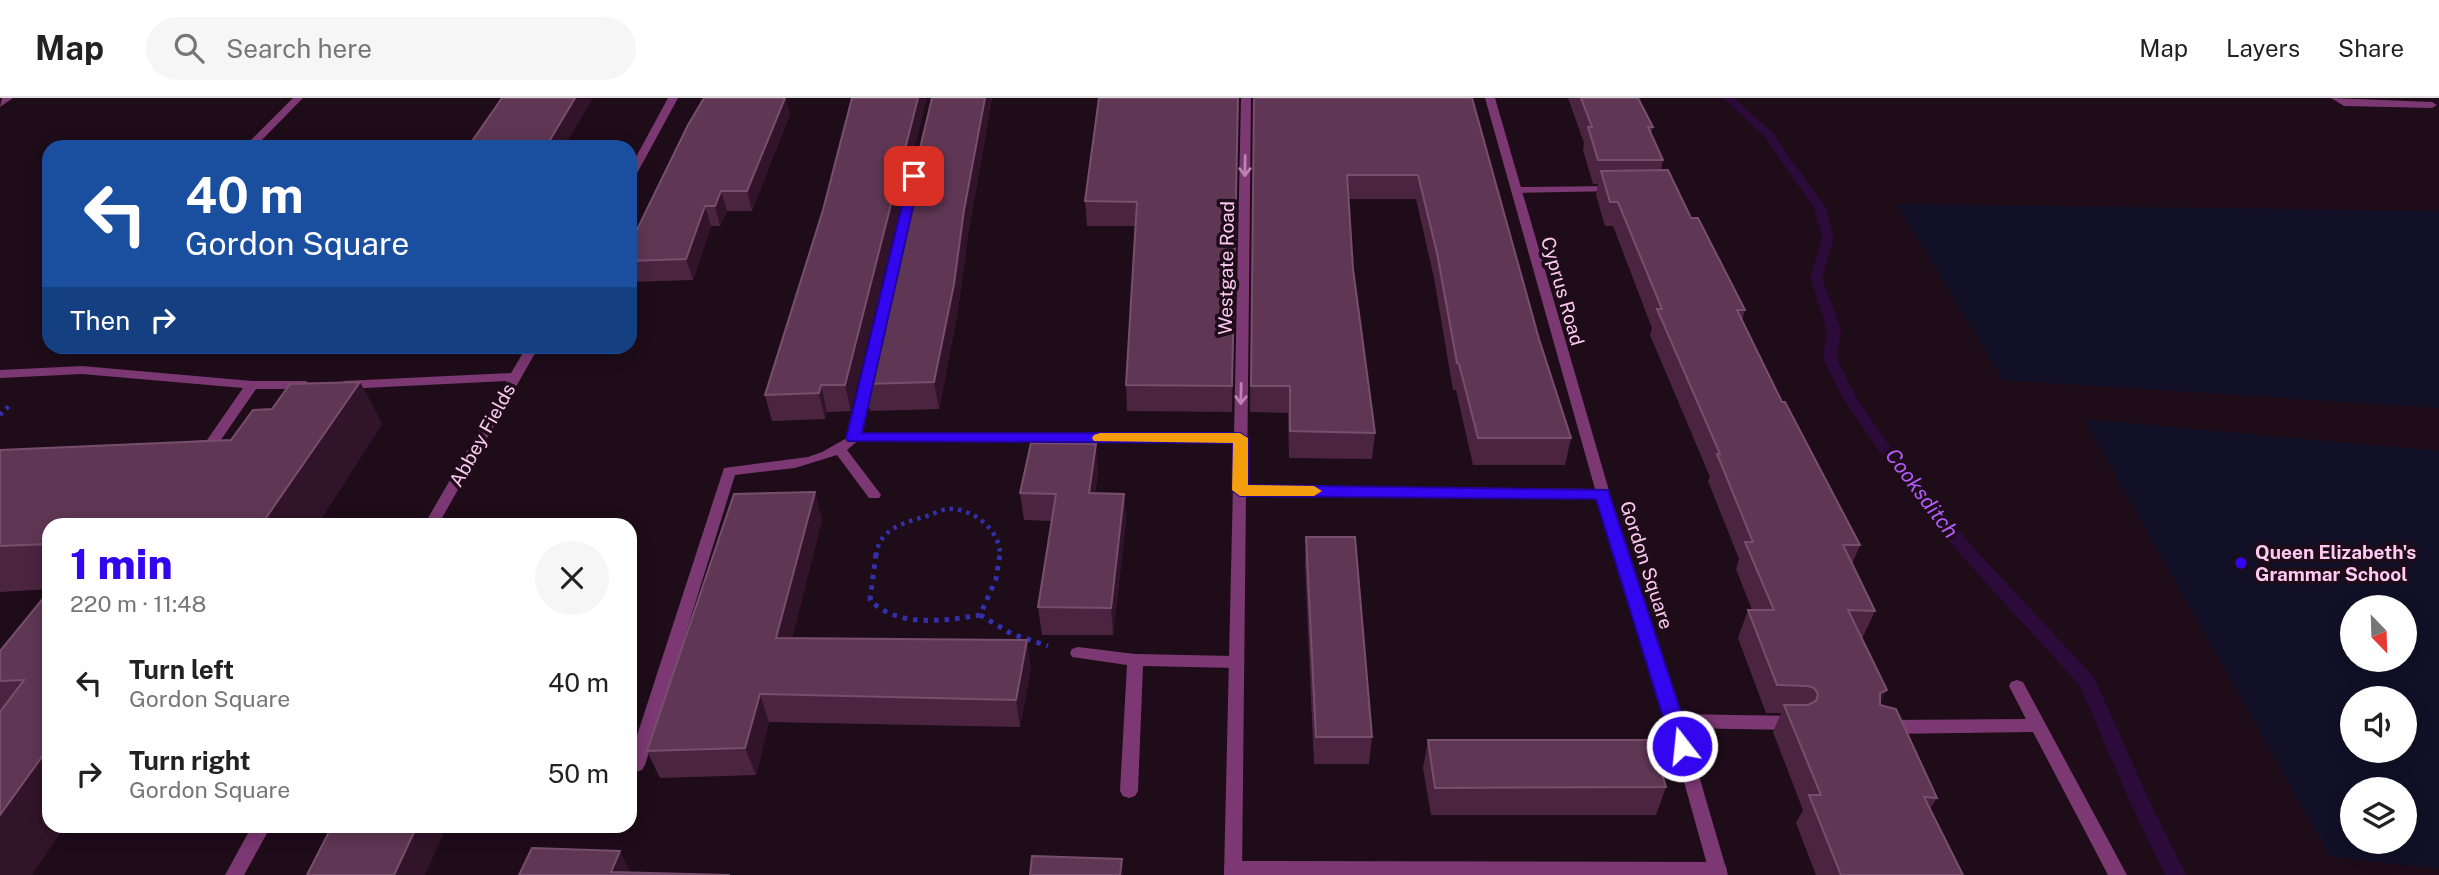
<!DOCTYPE html>
<meta charset="utf-8">
<style>
body{margin:0;font-family:"Public Sans",sans-serif;background:#f6f6f6;color:#222;height:100vh;display:flex;flex-direction:column;font-size:26px;white-space:nowrap}
*{box-sizing:border-box;margin:0}
p{font-size:23px;color:#767676}
.icon{flex:none;width:38px;height:38px;fill:none;stroke:currentColor;stroke-width:2;stroke-linecap:round;stroke-linejoin:round}
.map{position:relative;flex:1;overflow:hidden}
.drawer{position:absolute;left:42px;top:420px;width:595px;height:315px;display:flex;flex-direction:column;background:#fff;border-radius:21px;box-shadow:0 4px 18px #0003}
.drawer>*{flex:none}
.guide{position:absolute;left:42px;top:42px;width:595px;height:214px;border-radius:21px;box-shadow:0 4px 18px #0003;background:#1a4fa0;color:#fff;overflow:hidden}
.needle{width:46px;rotate:157deg}
.buttons{position:absolute;left:2340px;top:497px;display:grid;gap:14px}
.buttons a{display:grid;place-items:center;width:77px;height:77px;border-radius:50%;background:#fff;box-shadow:0 4px 18px #0003;font-size:35px}
.pin{position:absolute;display:grid;place-items:center;width:60px;height:60px;color:#fff;margin:-30px;border-radius:14px;box-shadow:0 4px 10px #0006}
.me{position:absolute;width:77px;margin:-38px;rotate:344deg;stroke-linejoin:round;filter:drop-shadow(0 0 5px #0008)}
.turn{display:flex;align-items:center;gap:24px;height:147px;padding:0 28px;font-size:32px}
.turn .icon{width:91px;height:91px;stroke-width:2.5}
.turn b{display:block;font-size:49px;line-height:60px}
.then{display:flex;align-items:center;height:66px;padding:0 28px;background:#0003;gap:14px;font-size:26px}
.round{display:grid;place-items:center;flex:none;width:74px;height:74px;border-radius:37px;background:#f6f6f6}
.summary{display:flex;align-items:center;justify-content:space-between;height:119px;padding:0 28px}
h1{font-size:42px;font-weight:800;line-height:52px;color:#3206ee}
ul{padding:0;list-style:none}
li{display:flex;align-items:center;gap:21px;height:91px;padding:0 28px}
li div{flex:1}
li b{display:block;font-size:26px}
li em{font-style:normal}
header{display:flex;align-items:center;gap:42px;box-sizing:border-box;height:98px;padding:0 35px;background:#fff;border-bottom:2px solid #e0e0e0}
header strong{font-size:33px}
nav{display:flex;gap:38px;margin-inline-start:auto;font-size:24px}
.search{width:490px;height:63px;background:#f6f6f6;display:flex;align-items:center;gap:18px;box-sizing:border-box;padding:0 24px;border-radius:38px;color:#767676;font-size:26px}
.map>svg:first-child{display:block}
</style>
<header>
<strong>Map</strong>
<div class="search"><svg class="icon" aria-label="search" viewBox="0 0 24 24"><circle cx="10" cy="10" r="6"/><path d="M15 15l6 6"/></svg>Search here</div>
<nav><a>Map</a><a>Layers</a><a>Share</a></nav>
</header>
<div class="map">
<svg width="2439" height="777" viewBox="0 0 2439 777">
<rect width="100%" height="100%" fill="#1e0c19"/>
<g fill="#111027" fill-rule="evenodd">
<path d="M1897,106L2439,113V310L2003,282Z"/>
<path d="M2084,321L2439,353V771L2330,758ZM2352,509H2404V562H2352ZM2352,600H2404V653H2352ZM2352,691H2404V744H2352Z"/>
</g>
<g fill="none" stroke-linecap="round" stroke-linejoin="round">
<path fill="#2c0a39" fill-rule="evenodd" d="M1723,0H1734L1772,34L1826,110L1834,139L1822,180L1841,231L1837,261L1858,302L1889,347L1970,446L2094,579L2149,702L2186,777H2165L2129,702L2080,588L1958,454L1879,353L1844,302L1823,261L1827,231L1810,180L1822,139L1814,110L1764,38Z"/>
<g stroke="#3430ac" stroke-width="4.5" stroke-dasharray="3.5 5" stroke-linecap="butt">
<path d="M0,317L9,308"/>
<path d="M876,458C879,430 904,425 927,418C934,416 942,411 948,411C974,410 1001,433 1000,458"/>
</g>
<g stroke="#3430ac" stroke-width="5" stroke-dasharray="4.5 6" stroke-linecap="butt">
<path d="M876,456L870,502C898,530 944,523 980,517L996,481L1000,456"/>
<path d="M980,517L1012,536L1048,548"/>
</g>
<g fill="#7c3873" fill-rule="evenodd">
<path d="M293,0H303L255,49H244Z"/>
<path d="M1614,88L1618,89V93L1516,95L1511,92L1516,89Z"/>
<path d="M854,336L861,340L847,352L879,394L881,397L879,400H869L837,357L795,370L735,377L645,667L642,672L636,674L630,672V659L724,370L808,359L822,354Z"/>
<path d="M1078,549L1135,556L1235,558L1241,560L1243,564L1241,568L1235,570L1143,568L1138,693L1135,698L1129,700L1123,698L1120,693L1127,567L1072,559L1070,555L1072,551Z"/>
<path d="M2017,582L2023,584L2127,777H2108L2033,634L1886,636L1880,634L1878,629L1880,624L1886,622L2026,621L2009,588L2011,584Z"/>
<path d="M1675,616L1793,618L1799,620L1801,625L1799,630L1793,632L1675,630L1669,628L1667,623L1669,618Z"/>
<path d="M1233,763L1718,764L1725,766L1727,772L1725,777H1226L1224,771L1226,765Z"/>
</g>
<g fill="#7c3873" fill-rule="evenodd">
<path d="M2,0H13L0,9Z"/>
<path d="M668,0H678L635,79L630,82V70Z"/>
<path d="M1241,0H1251L1247,387L1595,391L1485,0H1495L1610,396L1683,623L1728,777H1710L1667,623L1597,401L1246,397L1242,777H1224L1234,344H854L847,340L864,271L870,267L876,271L862,336H1234Z"/>
<path d="M2331,0L2432,4L2437,7L2432,10L2344,8Z"/>
<path d="M527,248H539L438,427H424L507,283L344,291L338,287L344,283L511,275Z"/>
<path d="M82,268L252,283H306L312,287L306,291H256L216,349L196,350L189,346L191,343L207,342L243,290L82,276L0,280V272Z"/>
<path d="M252,728H271L244,777H225Z"/>
</g>
</g>
<g fill="#4b2540">
<path d="M932,0H992L968,137L958,212L939,311L870,313L864,286Z"/>
<path d="M1238,0L1232,314L1127,313L1126,287L1135,128H1087L1085,103Z"/>
<path d="M1254,0H1472L1539,241L1571,340L1565,367H1473L1456,292H1453L1434,180L1416,101H1348L1353,171L1375,335L1372,361L1289,360L1288,315L1250,314Z"/>
<path d="M1568,0H1638L1653,29L1651,36L1663,62L1661,72L1691,120L1745,212L1742,223L1782,304L1860,447L1852,466L1875,513L1862,541L1880,607L1937,700L1930,711L1963,777H1816L1796,725L1803,712L1773,634L1781,615H1766L1738,540L1748,512H1752L1736,471L1739,461L1708,383L1710,379L1650,237L1652,230L1613,128H1605L1596,97L1598,86H1593L1583,52L1584,45Z"/>
<path d="M790,16L752,113H727L720,128H711L693,182L630,184V146Z"/>
<path d="M823,112L851,313L827,314L825,321L772,323L765,297Z"/>
<path d="M360,284L382,326L317,427H49V491L0,494V352L231,342L272,311Z"/>
<path d="M1098,373L1095,395L1124,396L1126,423L1113,537H1042L1038,509L1052,423L1024,422L1020,395Z"/>
<path d="M822,421L792,540L1031,570L1020,629L769,624L756,677L660,680L647,653Z"/>
<path d="M1306,439L1372,639L1369,666H1314L1305,466Z"/>
<path d="M49,493V728L0,613V553Z"/>
<path d="M1428,642L1666,689L1656,717H1431L1423,670Z"/>
</g>
<g fill="#311429">
<path d="M575,0H593L564,49H547V47Z"/>
<path d="M785,0H786L790,16L752,113L747,93Z"/>
<path d="M918,0H927L851,313L845,287Z"/>
<path d="M985,0H992L968,137L958,212L939,311L934,284Z"/>
<path d="M721,93L727,113L720,128L715,108Z"/>
<path d="M705,108L711,128L693,182L686,161Z"/>
<path d="M360,284L382,326L317,427H261Z"/>
<path d="M821,287L827,314L825,321L819,295Z"/>
<path d="M1096,346L1098,373L1091,423L1089,395Z"/>
<path d="M815,394L822,421L785,567L776,540Z"/>
<path d="M1124,396L1126,423L1113,537L1111,510Z"/>
<path d="M1027,542L1031,570L1020,629L1016,602Z"/>
<path d="M1887,592L1873,620L1880,595Z"/>
<path d="M760,596L769,624L756,677L745,650Z"/>
<path d="M49,649V728H65L32,777H0V717Z"/>
<path d="M417,728H447L425,777H394Z"/>
<path d="M620,753L632,777L611,774Z"/>
<path d="M1122,761L1123,777H1120Z"/>
</g>
<g fill="#5f3754" stroke="#784e6d" stroke-width="2">
<path d="M502,0H575L547,47H550L548,49H468Z"/>
<path d="M704,0H785L747,93H721L715,108H705L686,161L630,163V146L688,27Z"/>
<path d="M852,0H918L845,287H821L819,295L765,297L823,112Z"/>
<path d="M932,0H985L964,112L954,186L934,284L864,286Z"/>
<path d="M1099,0H1238L1232,288L1126,287L1137,104L1085,103Z"/>
<path d="M1254,0H1472L1539,241L1571,340H1478L1459,266L1457,265L1437,155L1418,77H1347L1353,171L1375,335L1290,333V288H1251Z"/>
<path d="M1581,0H1638L1653,29H1648L1663,62H1598L1588,29H1592Z"/>
<path d="M1668,72L1691,120H1698L1745,212H1737L1782,304H1785L1860,447H1843L1875,513L1848,512L1887,592L1880,595V607L1896,611L1937,700L1924,699L1963,777H1841L1809,697H1821L1784,607H1808L1816,603L1818,596L1814,590L1808,588L1777,587L1748,512H1774L1745,444H1753L1717,356H1720L1657,211H1662L1618,104H1610L1601,73Z"/>
<path d="M360,284L261,427H49V446L0,448V352L231,342L253,312L272,311L290,286Z"/>
<path d="M1031,345L1096,346L1089,395L1124,396L1111,510L1038,509L1056,396L1020,395Z"/>
<path d="M815,394L776,540L1027,542L1016,602L760,596L745,650L647,653L734,396Z"/>
<path d="M1306,439H1355L1372,639H1316Z"/>
<path d="M49,493V649L0,717V614L24,582L0,583V553Z"/>
<path d="M1428,642H1652L1666,689L1435,690Z"/>
<path d="M332,728H417L394,777H307Z"/>
<path d="M532,750L620,753L611,774L730,777H519Z"/>
<path d="M1032,758L1122,761L1120,777H1030Z"/>
</g>
<defs><path id="oneway-shaft" d="M-6 0H5M1.5-3L5.5 0L1.5 3" fill="none" stroke-width="1.6" stroke-linecap="round" stroke-linejoin="round" transform="scale(1.75)"/></defs>
<g stroke="#bd81b3">
<use href="#oneway-shaft" transform="translate(1245 68) rotate(91)"/>
<use href="#oneway-shaft" transform="translate(1241 296) rotate(91)"/>
</g>
<path fill="#3206ee" stroke="#20049b" stroke-width="2" d="M914,75L920,78L862,335H1240L1248,340V387L1608,392L1692,648L1689,653L1682,655L1675,653L1672,648L1596,401L1240,398L1232,392L1233,345L848,343L846,340L909,78Z"/>
<path fill="#f59e0b" d="M1100,335H1240L1248,340V387L1314,388L1322,393L1314,398H1240L1232,392L1233,345L1094,343L1092,340L1094,337Z"/>
<circle fill="#3206ee" stroke="#1e0c19" stroke-width="2.5" cx="2241" cy="465" r="7"/>
<g text-anchor="middle" dominant-baseline="central" stroke-width="7" stroke-linejoin="round" paint-order="stroke">
<g font-size="19" fill="#fecaf3" stroke="#1e0c19">
<text transform="translate(1226 170) rotate(-89)">Westgate Road</text>
<text transform="translate(1563 193) rotate(74)">Cyprus Road</text>
<text transform="translate(482 337) rotate(-61)">Abbey Fields</text>
<text transform="translate(1647 467) rotate(72)">Gordon Square</text>
</g>
<g font-size="19" font-weight="bold" fill="#fecaf3" stroke="#1e0c19" text-anchor="start">
<text x="2255" y="454">Queen Elizabeth's<tspan x="2255" dy="22">Grammar School</tspan></text>
</g>
<g font-size="21" font-style="italic" fill="#b35bfb" stroke="#1e0c19">
<text transform="translate(1922 395) rotate(53)">Cooksditch</text>
</g>
</g>
</svg>
<div class="buttons">
<a><svg class="needle" viewBox="-14 -14 28 28"><path d="M0-13l5 13h-10z" fill="#e53935"/><path d="M0 13l5-13h-10z" fill="#767676"/></svg></a>
<a><svg class="icon" aria-label="sound" viewBox="0 0 24 24"><path d="M4 9h4l5-4v14l-5-4H4zM17 9q2 3 0 6"/></svg></a>
<a><svg class="icon" aria-label="layers" viewBox="0 0 24 24"><path d="M12 4l9 5-9 5-9-5zM3 14l9 5 9-5"/></svg></a>
</div>
<div class="pin" style="left:914px;top:78px;background:#d93025"><svg class="icon" aria-label="arrive" viewBox="0 0 24 24"><path d="M6 21V4h12l-3 4 3 4H6"/></svg></div>
<svg class="me" style="left:1682px;top:648px" viewBox="-20 -20 40 40"><circle r="17" fill="#3206ee" stroke="#fff" stroke-width="3"/><path d="M0-11L8 9 0 5-8 9z" fill="#fff"/></svg>
<div class="guide">
<div class="turn"><svg class="icon" aria-label="left" viewBox="0 0 24 24"><path d="M17 20v-9H6M10 6l-5 5 5 5"/></svg><div><b>40 m</b>Gordon Square</div></div>
<div class="then">Then<svg class="icon" aria-label="right" viewBox="0 0 24 24"><path d="M7 20v-9h11M14 6l5 5-5 5"/></svg></div>
</div>
<section class="drawer">
<div class="summary"><div><h1>1 min</h1><p>220 m · 11:48</p></div><a class="round"><svg class="icon" aria-label="close" viewBox="0 0 24 24"><path d="M6 6l12 12M18 6L6 18"/></svg></a></div>
<ul>
<li><svg class="icon" aria-label="left" viewBox="0 0 24 24"><path d="M17 20v-9H6M10 6l-5 5 5 5"/></svg><div><b>Turn left</b><p>Gordon Square</p></div><em>40 m</em></li>
<li><svg class="icon" aria-label="right" viewBox="0 0 24 24"><path d="M7 20v-9h11M14 6l5 5-5 5"/></svg><div><b>Turn right</b><p>Gordon Square</p></div><em>50 m</em></li>
</ul>
</section>
</div>
